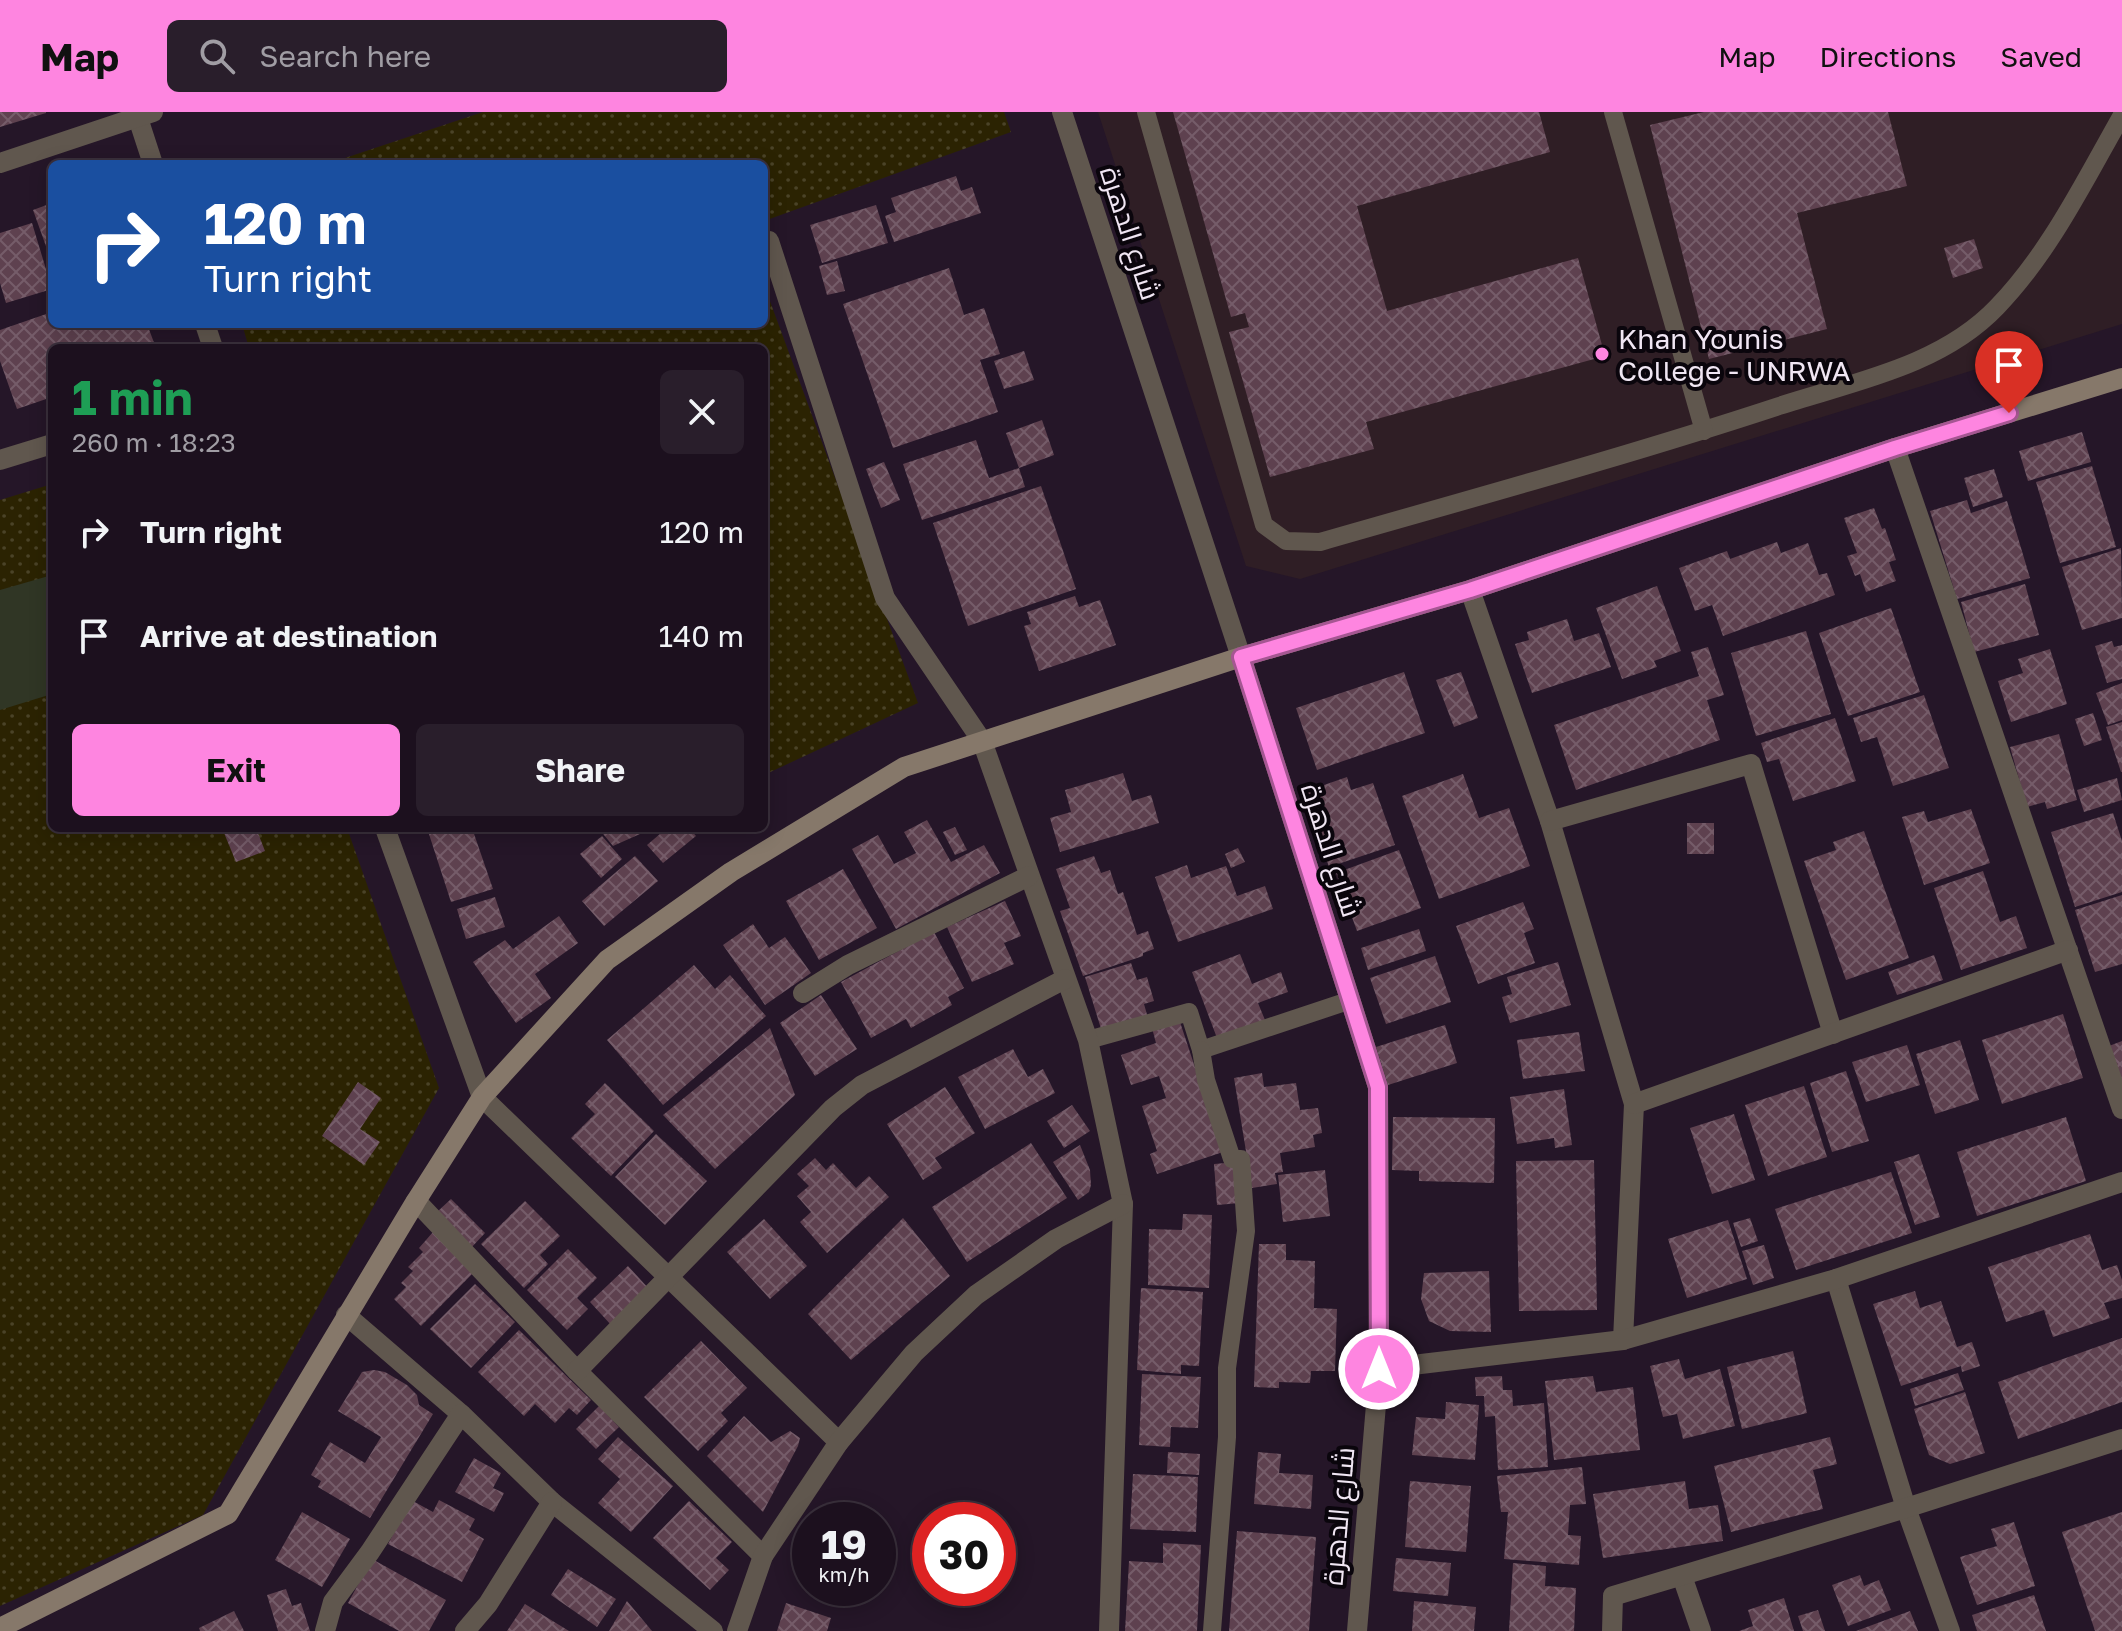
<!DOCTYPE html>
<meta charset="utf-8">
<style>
body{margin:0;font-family:"Golos Text",Cairo,sans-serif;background:#291e2b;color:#f1f3f6;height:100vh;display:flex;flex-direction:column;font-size:30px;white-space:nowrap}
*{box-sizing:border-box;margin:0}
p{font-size:26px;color:#a09da4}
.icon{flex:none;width:44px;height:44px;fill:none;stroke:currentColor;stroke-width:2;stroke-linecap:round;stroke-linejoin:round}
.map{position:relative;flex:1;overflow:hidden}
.sheet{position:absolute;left:48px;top:232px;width:720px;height:488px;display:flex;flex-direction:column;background:#1c101e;border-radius:12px;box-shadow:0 4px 20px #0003,0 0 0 2px #3a303c}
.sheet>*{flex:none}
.top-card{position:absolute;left:48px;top:48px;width:720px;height:168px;border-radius:12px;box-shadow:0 4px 20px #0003,0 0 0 2px #3a303c;background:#1a4fa0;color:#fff;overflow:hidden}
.speed{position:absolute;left:792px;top:1390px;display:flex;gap:16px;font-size:40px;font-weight:700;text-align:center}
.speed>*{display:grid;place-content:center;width:104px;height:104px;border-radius:50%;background:#1c101e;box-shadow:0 4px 20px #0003,0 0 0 2px #3a303c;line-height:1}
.speed small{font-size:20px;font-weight:400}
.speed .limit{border:12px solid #d22;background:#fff;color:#111}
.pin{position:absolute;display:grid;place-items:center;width:68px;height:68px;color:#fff;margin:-82px -34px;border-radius:50% 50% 50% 0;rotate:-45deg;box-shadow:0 0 8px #0007}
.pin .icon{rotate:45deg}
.me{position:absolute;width:88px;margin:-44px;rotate:0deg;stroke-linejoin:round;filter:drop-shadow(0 0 6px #0008)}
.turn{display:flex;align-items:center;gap:28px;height:168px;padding:0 24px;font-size:36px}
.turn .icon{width:104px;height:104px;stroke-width:2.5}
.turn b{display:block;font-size:56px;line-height:68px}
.round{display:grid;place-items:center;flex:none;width:84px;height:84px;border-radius:12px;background:#291e2b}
.summary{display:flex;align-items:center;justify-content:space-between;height:136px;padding:0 24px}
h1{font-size:48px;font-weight:700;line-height:60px;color:#1e9e55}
.button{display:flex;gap:16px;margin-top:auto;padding:16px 24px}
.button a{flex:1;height:92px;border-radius:12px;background:#fe85e0;color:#111;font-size:32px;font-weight:700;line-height:92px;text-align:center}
.button a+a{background:#291e2b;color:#f1f3f6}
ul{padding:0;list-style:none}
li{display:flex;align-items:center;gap:24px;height:104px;padding:0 24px}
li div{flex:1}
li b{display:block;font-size:30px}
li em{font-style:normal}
header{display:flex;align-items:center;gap:48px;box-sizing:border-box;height:112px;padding:0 40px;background:#fe85e0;color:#111}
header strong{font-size:38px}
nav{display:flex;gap:44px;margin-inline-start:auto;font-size:28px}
.search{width:560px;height:72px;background:#291e2b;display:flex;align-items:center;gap:20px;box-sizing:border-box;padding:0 28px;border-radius:12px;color:#a09da4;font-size:30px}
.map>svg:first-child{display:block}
</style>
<header>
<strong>Map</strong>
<div class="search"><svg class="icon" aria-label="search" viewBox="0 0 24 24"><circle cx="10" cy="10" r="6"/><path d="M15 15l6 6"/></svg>Search here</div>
<nav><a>Map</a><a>Directions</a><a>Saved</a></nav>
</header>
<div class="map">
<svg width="2122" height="1519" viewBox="0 0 2122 1519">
<defs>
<pattern id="sand-dots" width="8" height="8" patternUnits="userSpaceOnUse" patternTransform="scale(2)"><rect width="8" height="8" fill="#2b2302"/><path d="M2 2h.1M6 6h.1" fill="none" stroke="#4a4327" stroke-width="1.8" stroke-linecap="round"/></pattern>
<pattern id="building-cross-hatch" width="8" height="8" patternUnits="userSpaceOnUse" patternTransform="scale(2)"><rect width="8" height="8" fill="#5e414f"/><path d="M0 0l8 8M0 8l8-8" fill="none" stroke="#755c69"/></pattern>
</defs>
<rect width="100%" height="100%" fill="#251628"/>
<path fill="#2f1e25" d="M1098,0H2122V212L1300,467L1246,454Z"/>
<g fill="url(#sand-dots)">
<path d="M483,0H1004L1011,20L764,109V52H327Z"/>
<path d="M764,173L918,591L764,663V236H249L242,212H764Z"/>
<path d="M52,372V716H347L439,976L203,1403L0,1494V388Z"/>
</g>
<path fill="#303625" d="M52,463V582L0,598V478Z"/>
<g fill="url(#building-cross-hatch)">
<path d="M0,0H46V1L0,15Z"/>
<path d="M1173,0H1539L1550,40L1357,94L1387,199L1578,146L1605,244L1366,310L1374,337L1270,365L1229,220L1249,215L1245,201L1231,205Z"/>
<path d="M1704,0H1888L1907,74L1797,101L1827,217L1709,247L1650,13Z"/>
<path d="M956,64L961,79L972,75L981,101L894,130L885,104L896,100L891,86Z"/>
<path d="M52,91V151L33,98Z"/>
<path d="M876,93L888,131L822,151L810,113Z"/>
<path d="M32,111L52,177L6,191L0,171V121Z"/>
<path d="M1974,127L1983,156L1953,166L1944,136Z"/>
<path d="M837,149L845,179L827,183L819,154Z"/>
<path d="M949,156L964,203L984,196L1000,242L980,248L998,300L893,336L843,192Z"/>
<path d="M52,200V212H147L156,236H52V285L17,297L0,249V218Z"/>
<path d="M1024,239L1034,268L1004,277L994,249Z"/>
<path d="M1042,308L1054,343L1019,356L1006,321Z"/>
<path d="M2082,320L2091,350L2028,369L2019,339Z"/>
<path d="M976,328L989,366L1019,356L1025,375L922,408L903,352Z"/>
<path d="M884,350L900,388L881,396L866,357Z"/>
<path d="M2092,354L2116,435L2060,451L2036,370Z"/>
<path d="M1994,357L2003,385L1973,395L1964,366Z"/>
<path d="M1041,374L1076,477L968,514L933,411Z"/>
<path d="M1967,388L1971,401L2007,389L2030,466L1957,487L1930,399Z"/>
<path d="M1874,396L1882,417L1885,416L1896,448L1889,450L1896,469L1866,480L1860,462L1855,464L1847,444L1857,441L1844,406Z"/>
<path d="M1777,430L1781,441L1808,431L1819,463L1827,461L1835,483L1723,524L1712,493L1695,499L1679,456L1727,439L1730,447Z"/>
<path d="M2121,436L2122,506L2082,518L2062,455Z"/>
<path d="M2025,472L2039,523L1974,540L1961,490Z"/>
<path d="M1657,474L1681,539L1654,549L1657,555L1622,567L1596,496Z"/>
<path d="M1075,484L1079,495L1100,488L1116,533L1039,559L1024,514L1031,512L1027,500Z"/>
<path d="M1891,496L1920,580L1848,604L1819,521Z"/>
<path d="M1567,507L1574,529L1599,521L1611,555L1532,581L1515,532L1529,528L1527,520Z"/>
<path d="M1806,519L1831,602L1756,624L1731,541Z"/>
<path d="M2112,529L2114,535L2122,533V567L2107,571L2095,534Z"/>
<path d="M1708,535L1724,583L1707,588L1720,628L1576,678L1554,613L1699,564L1691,540Z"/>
<path d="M2050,537L2067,592L2011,610L1998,569L2023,561L2018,547Z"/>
<path d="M1404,560L1425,621L1317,658L1296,596Z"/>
<path d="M1461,560L1478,606L1454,615L1436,568Z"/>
<path d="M2122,571V608L2108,613L2096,581Z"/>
<path d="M1924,583L1949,656L1893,674L1877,625L1861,630L1853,606Z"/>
<path d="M2093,601L2102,628L2084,634L2075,607Z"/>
<path d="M1835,606L1856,669L1793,689L1779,647L1767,650L1761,631Z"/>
<path d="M2122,610V660H2121L2106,615Z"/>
<path d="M2059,622L2077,688L2047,697L2045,690L2027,695L2010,635Z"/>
<path d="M1123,661L1132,689L1151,683L1159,711L1060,740L1050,706L1071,700L1065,678Z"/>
<path d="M1463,662L1479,706L1509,696L1530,754L1439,787L1402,684Z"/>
<path d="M1347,665L1351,678L1373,671L1395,733L1329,755L1304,680Z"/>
<path d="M2117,666L2122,688L2084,700L2077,678Z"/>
<path d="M1971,697L1990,751L1924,773L1902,705L1924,699L1928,710Z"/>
<path d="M2113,701L2122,729V780L2075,795L2051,720Z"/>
<path d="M927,708L951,750L984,733L1000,761L896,817L852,737L878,723L894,752L916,741L904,720Z"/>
<rect x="1687" y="711" width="27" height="31"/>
<path d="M955,715L967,738L955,743L943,720Z"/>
<path d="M222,716H256L265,739L236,750Z"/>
<path d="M427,716H472L493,777L451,790Z"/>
<path d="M637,716L640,722L613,734L599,717Z"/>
<path d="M667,716H689L696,724L663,751L647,733Z"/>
<path d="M1864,719L1909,846L1846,868L1804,749L1836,738L1833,730Z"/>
<path d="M602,724L622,747L601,766L580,742Z"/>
<path d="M1238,736L1245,750L1231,756L1225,742Z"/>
<path d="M1399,738L1421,796L1357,819L1336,761Z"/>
<path d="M635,744L658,769L604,814L582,789Z"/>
<path d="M1094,744L1101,761L1110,758L1118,782L1123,780L1137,823L1148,819L1154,837L1143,841V844L1083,864L1060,799L1070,796L1056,757Z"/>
<path d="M1187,753L1191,766L1226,754L1237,784L1265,774L1273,797L1178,830L1155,765Z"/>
<path d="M843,757L877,816L819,848L786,789Z"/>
<path d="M1983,759L2000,810L2016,804L2027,836L1961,858L1934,776Z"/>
<path d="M2122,783V852L2095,860L2075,798Z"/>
<path d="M495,785L505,815L466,827L457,797Z"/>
<path d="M1005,789L1021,824L1004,831L1014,852L972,870L947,815Z"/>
<path d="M1523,790L1534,817L1524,821L1535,851L1478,872L1456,814Z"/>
<path d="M559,804L578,831L535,862L551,886L516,911L473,850L505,828L513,837Z"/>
<path d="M753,812L769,836L785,825L811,861L765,893L723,833Z"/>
<path d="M1419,817L1426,839L1368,858L1361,836Z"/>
<path d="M934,820L964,876L948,885L952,893L911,916L906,907L871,926L841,870Z"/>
<path d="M1240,842L1252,872L1281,860L1288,880L1258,891L1265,908L1217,926L1192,860Z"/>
<path d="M1934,843L1943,868L1897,883L1888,860Z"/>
<path d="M1435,844L1451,890L1386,912L1370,866Z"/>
<path d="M1558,850L1571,893L1510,911L1502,885L1512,882L1507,865Z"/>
<path d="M1131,851L1137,868L1147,865L1154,889L1144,892L1148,906L1102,920L1085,865Z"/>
<path d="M694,853L715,877L730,863L766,904L663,993L607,928Z"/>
<path d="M821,883L857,937L815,964L780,911Z"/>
<path d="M2063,902L2083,966L2002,992L1982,928Z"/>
<path d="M1179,907L1223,1040L1157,1062L1150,1042L1157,1039L1142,994L1166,986L1159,964L1131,973L1121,943L1156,931L1152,916Z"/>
<path d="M1445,913L1457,951L1388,973L1376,935Z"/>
<path d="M770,916L795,983L715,1057L663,1003Z"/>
<path d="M1579,920L1585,959L1523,967L1517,928Z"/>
<path d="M1960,928L1979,988L1935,1002L1916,942Z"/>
<path d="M2122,929V968L2109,934Z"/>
<path d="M1907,933L1920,973L1866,990L1852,950Z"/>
<path d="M1013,937L1028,965L1043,957L1055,981L985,1017L958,965Z"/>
<path d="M1846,959L1869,1029L1832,1040L1810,971Z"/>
<path d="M1262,961L1264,975L1296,971L1300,998L1318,996L1322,1021L1313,1023L1315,1035L1280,1041L1283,1060L1275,1061L1277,1072L1252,1076L1234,966Z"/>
<path d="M358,970L381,986L360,1017L380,1030L364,1053L322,1024Z"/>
<path d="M605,971L654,1019L611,1064L571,1026L595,1002L585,992Z"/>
<path d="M1804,974L1827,1045L1768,1064L1745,993Z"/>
<path d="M945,975L975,1021L935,1046L942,1056L923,1068L887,1012Z"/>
<path d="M1564,977L1572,1033L1555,1036L1554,1026L1517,1032L1510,985Z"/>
<path d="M1072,993L1090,1019L1064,1036L1047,1009Z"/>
<path d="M1734,1002L1755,1068L1712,1082L1690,1016Z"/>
<path d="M1393,1005L1495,1006L1494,1071L1419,1069V1059L1392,1058Z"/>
<path d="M2066,1005L2086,1069L1977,1104L1957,1040Z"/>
<path d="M656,1022L707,1069L665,1113L615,1065Z"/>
<path d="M1031,1031L1067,1086L967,1150L932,1095Z"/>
<path d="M1080,1033L1090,1058L1091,1073L1089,1080L1078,1088L1053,1050Z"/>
<path d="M1919,1042L1940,1105L1915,1113L1894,1050Z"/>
<path d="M815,1046L826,1058L833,1051L856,1076L869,1064L889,1085L827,1141L800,1110L811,1100L797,1084L809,1074L797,1062Z"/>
<path d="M1594,1048L1597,1198L1519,1199L1516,1049Z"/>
<path d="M1237,1050L1240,1091L1217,1093L1214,1052Z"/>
<path d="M1325,1058L1330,1104L1283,1110L1278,1063Z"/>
<path d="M1891,1060L1912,1121L1796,1158L1775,1097Z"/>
<path d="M451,1087L485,1121L470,1137L435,1102Z"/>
<path d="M525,1089L560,1124L540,1143L548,1152L524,1176L481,1132Z"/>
<path d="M1183,1102L1212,1103L1209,1176L1148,1173L1149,1117L1182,1118Z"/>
<path d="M903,1106L950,1164L851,1248L808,1202Z"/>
<path d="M1750,1106L1758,1129L1741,1135L1733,1111Z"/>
<path d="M764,1107L807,1154L770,1187L727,1140Z"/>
<path d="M1728,1108L1747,1167L1687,1186L1668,1127Z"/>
<path d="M434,1119L475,1159L421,1214L394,1187L406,1175L401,1171L413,1159L408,1155L423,1140L419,1136Z"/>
<path d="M2090,1122L2102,1158L2117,1153L2122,1168V1186L2104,1191L2110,1206L2053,1225L2044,1198L2006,1210L1988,1155Z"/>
<path d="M1259,1132H1286V1148L1315,1149L1314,1196L1337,1197L1335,1259H1311L1310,1271L1279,1270V1276L1254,1275Z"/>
<path d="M1764,1133L1774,1166L1753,1173L1742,1139Z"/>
<path d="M568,1137L597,1166L577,1186L588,1197L567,1218L527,1178Z"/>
<path d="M628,1154L650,1178L612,1214L590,1190Z"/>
<path d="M1489,1159L1491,1220L1450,1219L1429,1209L1421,1187L1424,1161Z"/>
<path d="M475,1172L515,1210L471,1256L430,1217Z"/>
<path d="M1141,1176L1203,1180L1199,1254L1181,1253V1262L1137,1258Z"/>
<path d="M1915,1179L1920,1196L1941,1189L1957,1235L1972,1230L1980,1254L1962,1260L1961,1254L1901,1274L1873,1192Z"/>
<path d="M519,1218L591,1288L577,1303L569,1296L555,1311L535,1292L524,1304L478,1260Z"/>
<path d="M2122,1226V1290L2018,1327L1998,1270Z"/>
<path d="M701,1229L747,1276L721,1301L728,1309L698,1339L644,1285Z"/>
<path d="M1793,1239L1807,1301L1742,1317L1727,1255Z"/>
<path d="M1679,1247L1685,1267L1720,1257L1735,1314L1683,1327L1677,1302L1663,1305L1650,1254Z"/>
<path d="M374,1258L385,1260L407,1273L417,1283L419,1293L433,1302L370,1406L318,1375L321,1369L311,1363L330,1330L365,1351L381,1325L338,1299L362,1260Z"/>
<path d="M1958,1261L1964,1278L1915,1294L1910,1277Z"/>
<path d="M1142,1262L1201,1265L1198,1316L1171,1315L1170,1335L1139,1333Z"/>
<path d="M1502,1264L1503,1278H1512L1513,1294L1544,1291L1548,1355L1498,1358L1495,1304L1485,1305L1484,1284H1476L1475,1265Z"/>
<path d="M1593,1264L1596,1280L1633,1275L1640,1338L1554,1348L1545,1269Z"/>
<path d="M1965,1280L1985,1341L1950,1352L1929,1343L1914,1297Z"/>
<path d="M1446,1290L1479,1293L1475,1348L1412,1343L1416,1305L1445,1307Z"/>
<path d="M599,1294L619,1315L596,1337L576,1317Z"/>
<path d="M744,1304L771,1330L790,1319L800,1326L798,1334L763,1400L707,1344Z"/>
<path d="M618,1325L673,1374L631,1420L598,1391L620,1367L598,1347Z"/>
<path d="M1830,1325L1837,1352L1813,1358L1823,1397L1731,1420L1714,1354Z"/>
<path d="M1168,1340L1200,1342L1199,1363L1167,1361Z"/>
<path d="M1258,1340L1281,1342L1279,1361L1313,1363L1311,1397L1254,1392Z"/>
<path d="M474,1346L501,1361L493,1376L504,1381L494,1400L455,1380Z"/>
<path d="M1582,1355L1586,1392L1570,1393L1568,1423L1581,1424L1579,1453L1504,1447L1508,1400H1501L1497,1364Z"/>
<path d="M1133,1362L1198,1365L1196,1420L1130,1417Z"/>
<path d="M1410,1369L1471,1374L1466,1440L1405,1435Z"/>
<path d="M1685,1369L1689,1397L1718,1393L1723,1429L1603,1446L1593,1382Z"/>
<path d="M411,1388L433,1400L439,1388L475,1407L469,1418L484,1427L462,1470L388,1432Z"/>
<path d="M689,1389L732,1430L716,1446L729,1458L710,1478L653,1426Z"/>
<path d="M302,1400L350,1427L322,1475L275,1448Z"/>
<path d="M2122,1400V1519H2095L2062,1420Z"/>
<path d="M2014,1410L2035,1474L1977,1493L1960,1445L1997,1434L1991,1417Z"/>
<path d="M1237,1419L1316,1425L1309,1519H1229Z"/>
<path d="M1163,1431L1201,1433L1197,1519H1125L1129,1449L1163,1451Z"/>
<path d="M1396,1446L1451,1451L1448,1484L1393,1479Z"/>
<path d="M372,1447L446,1488L429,1519H399L348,1491Z"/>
<path d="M1513,1451L1546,1454L1545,1474L1576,1476L1574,1519H1509Z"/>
<path d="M568,1457L616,1487L597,1515L551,1483Z"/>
<path d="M1860,1463L1864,1474L1879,1468L1891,1498L1848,1514L1832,1473Z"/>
<path d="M286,1477L292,1494L301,1491L310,1519H278L267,1483Z"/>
<path d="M2034,1483L2046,1519H1977L1972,1503Z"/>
<path d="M1784,1486L1794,1519H1739L1753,1514L1748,1498Z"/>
<path d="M627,1489L652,1519H609Z"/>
<path d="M1414,1489L1476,1495L1474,1519H1412Z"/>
<path d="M786,1491L831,1506L827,1519H777Z"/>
<path d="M525,1492L569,1519H507Z"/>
<path d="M1818,1498L1825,1519H1803L1798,1504Z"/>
<path d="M234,1499L244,1519H200L199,1516Z"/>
<path d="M1910,1499L1918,1519H1856Z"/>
</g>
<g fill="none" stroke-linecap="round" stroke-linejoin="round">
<g stroke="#60574e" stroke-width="18">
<path d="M1146,0L1264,413L1286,429L1320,430C1473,386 1627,344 1779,294C1853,270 1941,254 1997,195C2050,140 2084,70 2122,3"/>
<path d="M1613,0L1704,319"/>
<path d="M1088,928L1189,900L1201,938L1351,888"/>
<path d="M1201,938L1206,968L1232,1047H1241L1246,1119L1227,1256V1325L1212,1519"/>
</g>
<g stroke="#60574e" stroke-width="20">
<path d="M136,0L153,52"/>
<path d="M1062,0L1241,545L1378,975L1379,1257L1357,1519"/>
<path d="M0,51L153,0"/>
<path d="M769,129L885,486L982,629L1088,928L1123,1092L1109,1519"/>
<path d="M205,212L213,236"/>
<path d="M1895,336L2122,997"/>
<path d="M0,348L52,332"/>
<path d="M1470,478L1550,709L1634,992L1623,1228"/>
<path d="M1550,709L1751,652L1833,922"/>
<path d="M385,716L482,985L839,1330"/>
<path d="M803,881L848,853L1029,764"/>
<path d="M1634,992L2068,838"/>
<path d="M416,1089L577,1259L763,1444"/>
<path d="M1836,1167L1906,1396L1950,1519"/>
<path d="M346,1203L461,1302L552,1390L713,1519"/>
<path d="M1379,1257L1623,1228L1836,1167L2122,1070"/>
<path d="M577,1259L833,996L862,973L1065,867"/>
<path d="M1682,1464L1701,1519"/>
<path d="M325,1519L333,1490L370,1440L461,1302"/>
<path d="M465,1519L488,1492L552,1390"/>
<path d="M737,1519L763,1444L839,1330L914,1241L976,1183L1056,1127L1123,1092"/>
<path d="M1612,1519L1613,1484L1906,1396L2122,1327"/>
</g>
<path stroke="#86786a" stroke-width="20" d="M0,1516L228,1402L416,1089L482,985L607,848L731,760L904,655L1241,545L1470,478L1895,336L2122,266"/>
</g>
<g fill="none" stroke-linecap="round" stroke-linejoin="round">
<g stroke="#a55692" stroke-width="20">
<path id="route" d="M1379,1257L1378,975L1241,545L1470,478L1895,336L2009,301"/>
</g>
<use href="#route" stroke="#fe85e0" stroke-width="14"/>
</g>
<circle fill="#fe85e0" stroke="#0a050c" stroke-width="3" cx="1602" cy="242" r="8"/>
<g text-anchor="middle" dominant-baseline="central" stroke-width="8" stroke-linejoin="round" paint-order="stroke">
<g font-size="28" fill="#f0e6f3" stroke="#0a050c">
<text transform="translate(1131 121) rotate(72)">شارع الدهرة</text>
<text transform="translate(1332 738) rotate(72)">شارع الدهرة</text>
<text transform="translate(1338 1404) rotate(-85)">شارع الدهرة</text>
</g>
<g font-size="28" fill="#f0e6f3" stroke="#0a050c" text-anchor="start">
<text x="1618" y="226">Khan Younis<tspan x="1618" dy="32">College - UNRWA</tspan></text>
</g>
</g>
</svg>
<div class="speed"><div>19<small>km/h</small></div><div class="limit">30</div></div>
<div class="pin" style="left:2009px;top:301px;background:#d93025"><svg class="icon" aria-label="arrive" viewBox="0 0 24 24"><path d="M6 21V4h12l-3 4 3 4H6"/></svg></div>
<svg class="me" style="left:1379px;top:1257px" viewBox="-20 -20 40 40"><circle r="17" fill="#fe85e0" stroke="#fff" stroke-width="3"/><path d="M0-11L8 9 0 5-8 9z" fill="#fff"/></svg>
<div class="top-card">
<div class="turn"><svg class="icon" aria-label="right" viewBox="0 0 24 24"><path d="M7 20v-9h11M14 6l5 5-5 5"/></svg><div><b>120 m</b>Turn right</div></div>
</div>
<section class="sheet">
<div class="summary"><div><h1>1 min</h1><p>260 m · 18:23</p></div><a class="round"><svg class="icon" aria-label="close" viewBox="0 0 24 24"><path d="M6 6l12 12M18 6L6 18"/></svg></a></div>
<ul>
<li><svg class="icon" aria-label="right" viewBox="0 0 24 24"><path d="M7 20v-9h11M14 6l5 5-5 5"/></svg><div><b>Turn right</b></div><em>120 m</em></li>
<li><svg class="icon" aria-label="arrive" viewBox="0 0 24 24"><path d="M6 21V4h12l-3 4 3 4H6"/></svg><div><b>Arrive at destination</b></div><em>140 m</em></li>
</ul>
<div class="button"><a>Exit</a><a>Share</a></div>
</section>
</div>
